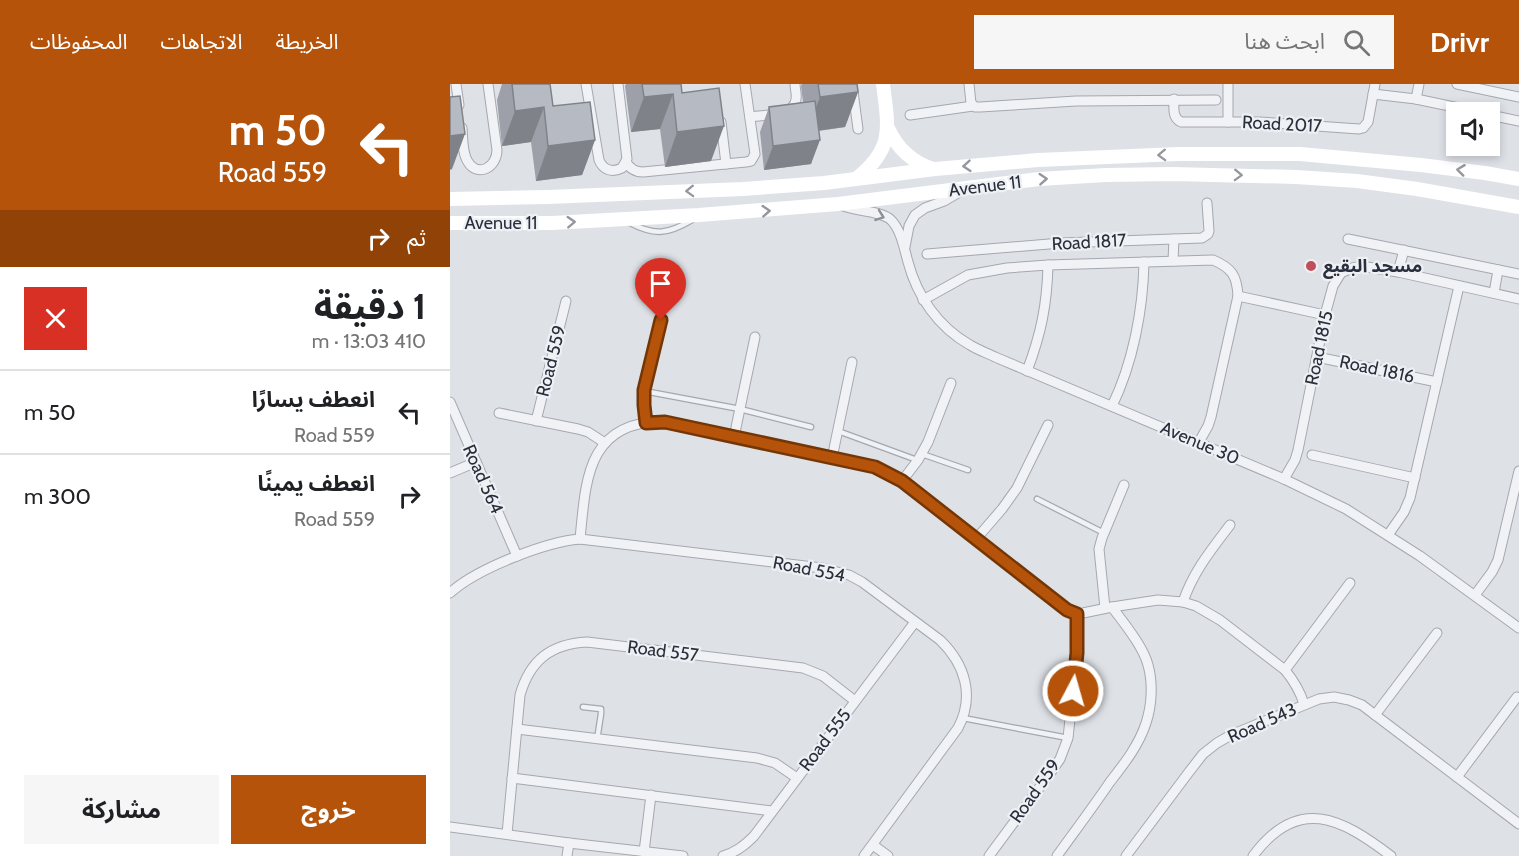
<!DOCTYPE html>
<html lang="ar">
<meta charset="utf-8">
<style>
body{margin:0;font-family:Cabin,"Noto Sans Arabic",sans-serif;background:#f6f6f6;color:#202124;direction:rtl;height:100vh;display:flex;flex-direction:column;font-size:22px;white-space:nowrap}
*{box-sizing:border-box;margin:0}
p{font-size:20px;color:#757577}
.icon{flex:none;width:33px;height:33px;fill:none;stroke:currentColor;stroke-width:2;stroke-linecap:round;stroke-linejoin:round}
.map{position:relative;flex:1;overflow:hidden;direction:ltr}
.drawer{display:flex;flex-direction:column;background:#fff;width:450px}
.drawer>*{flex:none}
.guide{background:#b45309;color:#fff;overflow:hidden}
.buttons{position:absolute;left:996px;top:18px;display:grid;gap:12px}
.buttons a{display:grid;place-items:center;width:54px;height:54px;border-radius:0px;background:#fff;box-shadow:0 3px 9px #0003;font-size:30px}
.pin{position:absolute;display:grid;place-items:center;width:51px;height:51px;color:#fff;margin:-62px -26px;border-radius:50% 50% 50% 0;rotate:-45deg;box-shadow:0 0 6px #0007}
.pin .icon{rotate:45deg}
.me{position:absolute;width:66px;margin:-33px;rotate:6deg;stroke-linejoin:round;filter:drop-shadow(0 0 4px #0008)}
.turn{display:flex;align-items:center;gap:21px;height:126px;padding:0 24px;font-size:27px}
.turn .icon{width:78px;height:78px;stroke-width:2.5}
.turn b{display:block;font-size:42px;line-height:51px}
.then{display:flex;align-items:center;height:57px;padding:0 24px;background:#0003;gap:12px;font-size:22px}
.round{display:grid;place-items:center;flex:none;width:63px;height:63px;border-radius:0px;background:#f6f6f6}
.headline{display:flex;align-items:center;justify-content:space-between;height:102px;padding:0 24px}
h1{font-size:36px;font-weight:700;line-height:45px}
.button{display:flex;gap:12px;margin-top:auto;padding:12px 24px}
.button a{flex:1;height:69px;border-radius:0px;background:#b45309;color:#fff;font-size:24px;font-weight:700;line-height:69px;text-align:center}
.button a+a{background:#f6f6f6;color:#202124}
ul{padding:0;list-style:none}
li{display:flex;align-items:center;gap:18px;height:84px;padding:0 24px;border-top:2px solid #e0e0e0}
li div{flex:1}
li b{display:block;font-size:22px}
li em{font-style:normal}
header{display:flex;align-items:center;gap:36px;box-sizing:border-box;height:84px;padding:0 30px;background:#b45309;color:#fff}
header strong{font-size:28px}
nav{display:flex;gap:33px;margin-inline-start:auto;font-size:21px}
.search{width:420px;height:54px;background:#f6f6f6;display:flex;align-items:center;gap:15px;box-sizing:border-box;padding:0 21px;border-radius:0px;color:#757577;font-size:22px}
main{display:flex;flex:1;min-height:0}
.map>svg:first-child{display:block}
</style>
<header>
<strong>Drivr</strong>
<div class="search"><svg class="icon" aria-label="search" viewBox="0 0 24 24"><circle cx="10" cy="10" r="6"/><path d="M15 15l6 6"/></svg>ابحث هنا</div>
<nav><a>الخريطة</a><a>الاتجاهات</a><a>المحفوظات</a></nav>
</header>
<main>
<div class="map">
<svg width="1069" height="772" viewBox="0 0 1069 772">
<rect width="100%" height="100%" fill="#dee1e6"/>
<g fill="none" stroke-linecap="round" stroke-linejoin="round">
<g stroke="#a4a8b0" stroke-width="7">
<g id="lane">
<path d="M180,139C205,152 218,150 242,136"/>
<path d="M194,307L290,325L361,343"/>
<path d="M388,347L467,376"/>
<path d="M472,370L518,386"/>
<path d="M587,415L654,449"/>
<path d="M133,623L151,625V630L147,656"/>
<path d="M513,634L618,654"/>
</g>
</g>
<g stroke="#a4a8b0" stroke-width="11">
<g id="street">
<path d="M6,0L9,21"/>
<path d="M136,0L149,76C153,86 162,89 172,84L177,75L168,0"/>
<path d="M402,0L408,45"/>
<path d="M519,0L521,19L525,23H530L626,17L766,16"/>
<path d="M778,0V38"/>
<path d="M1007,0L1069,13"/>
<path d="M923,10L966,15L1028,28"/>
<path d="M724,15C724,25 722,33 731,38H810L909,45L913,44L918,38L925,0"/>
<path d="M966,15L969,0"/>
<path d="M460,31L523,22"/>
<path d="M1040,31L1069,37"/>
<path d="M300,33C313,31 345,32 346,15C347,10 345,5 345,0"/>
<path d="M271,38L276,80"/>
<path d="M12,44C13,54 12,69 18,78C28,94 47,83 47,66L38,0"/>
<path d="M176,78C180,85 185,88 193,88L296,78L301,77L305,70L295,0"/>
<path d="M391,121C406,128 428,126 440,135C451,145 454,164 458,178C467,212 488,243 520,261C528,266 537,269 545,273L834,395L896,425L970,472L1069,544"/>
<path d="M898,155L1069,190"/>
<path d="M455,163L459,142L465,131L475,124L494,117L513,106"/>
<path d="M477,170L611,159L752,154L758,150L759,147L757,119"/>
<path d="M723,177L724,155"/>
<path d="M948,188L954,166"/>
<path d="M1044,209L1048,186"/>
<path d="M788,212L875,231"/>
<path d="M473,216L518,191L557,184L598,181L763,176C782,184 787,192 788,212L761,333L758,342L749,358"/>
<path d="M867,273L987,298"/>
<path d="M577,287C591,250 597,221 598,181"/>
<path d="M0,318L67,472"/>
<path d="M662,322C683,279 693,226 694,178"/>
<path d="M49,329L128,345L138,348L155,359"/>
<path d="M86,337L116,217"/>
<path d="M196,339L194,321V307L211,236"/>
<path d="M284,353L305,253"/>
<path d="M862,371L965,394"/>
<path d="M382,374L402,278"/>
<path d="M0,389L26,378"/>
<path d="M834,395L845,376L848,366L875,231L883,202L891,189L902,184L911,182L948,188L1069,215"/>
<path d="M452,397L468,376L478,358L501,299"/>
<path d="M938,451L954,428L960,414L1009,202"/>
<path d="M527,454L552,425L567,404L598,341"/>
<path d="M130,455C136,394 137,338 215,337C259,347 303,357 347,366C383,374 420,378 452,397L621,528L627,530L633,529L662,523L708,516L733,518L746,522L770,536L835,586C844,597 850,607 854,620"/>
<path d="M0,509C26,485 95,458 130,455L372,484L399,491L412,498L490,556C515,580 525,612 508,644L414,772"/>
<path d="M1025,511L1042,488L1048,476L1069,387"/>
<path d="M733,518C743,488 761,466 780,441"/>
<path d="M655,524L649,465L652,454L674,401"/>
<path d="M835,586L900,499"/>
<path d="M925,631L987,549"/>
<path d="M67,645L307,674L325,679L347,694"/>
<path d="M1007,693L1067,613"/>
<path d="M62,694L322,727"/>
<path d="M0,743L119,759L233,772"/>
<path d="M57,750L70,611C80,576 101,560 137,558L353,584L373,592L405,617"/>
<path d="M423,761L438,772"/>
<path d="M194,768L201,711"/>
<path d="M117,772L119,759"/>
<path d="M273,772C286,768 294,762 304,752L465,538"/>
<path d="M539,772L601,688L610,675L618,654L627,569V530"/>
<path d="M607,772C625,747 643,723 660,698C674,680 689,661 696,639C702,621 703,599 698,581C693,562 673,538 662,523"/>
<path d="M676,772L739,688L753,670L767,659L781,651L869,615L884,613L899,616L912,621L1069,740"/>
<path d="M803,772C848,711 891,734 941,772"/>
</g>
</g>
<use href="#lane" stroke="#f1f2f5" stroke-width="4.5"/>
<use href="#street" stroke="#f1f2f5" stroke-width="9"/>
<g stroke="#fff" stroke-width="14">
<path d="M438,44C447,64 462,78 483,85"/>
<path d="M407,94C445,64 438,42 433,0"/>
<path d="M0,115L98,113L293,105L374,99L485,85L588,76L728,70H850L971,81L1035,89L1069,95"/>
<path d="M0,139H102L249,131L388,120L589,95L656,91L723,90L846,93L907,97L967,105L1069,123"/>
</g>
</g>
<g fill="#9da0a8">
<path d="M52,0H100L103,22L145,56L132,91L86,97L81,58L52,62L47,16Z"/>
<path d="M176,0H231L232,9L261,77L215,83L210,45L181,48L175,2Z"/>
<path d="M352,0H407L408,8L395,43L369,47L361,80L314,86L310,48L319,23L353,18L351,2Z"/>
</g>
<g fill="#7f8288">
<path d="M408,8L395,43L357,48L370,13Z"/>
<path d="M223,10L210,45L181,48L194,13Z"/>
<path d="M94,23L81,58L52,62L65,27Z"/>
<path d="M274,42L261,77L215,83L227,48Z"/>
<path d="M15,50L2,85L0,86V52Z"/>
<path d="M145,56L132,91L86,97L98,62Z"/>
<path d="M370,56L361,80L314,86L323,62Z"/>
</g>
<g fill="#b6bac3" stroke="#7f8288" stroke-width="1.5">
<path d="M62,0H100L103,22L140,18L145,56L98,62L94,23L65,27Z"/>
<path d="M192,0H231L232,9L269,4L274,42L227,48L223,10L194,13Z"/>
<path d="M368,0H407L408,8L370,13Z"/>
<path d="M10,12L15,50L0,52V13Z"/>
<path d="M365,17L370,56L323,62L319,23Z"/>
</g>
<defs><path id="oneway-chevron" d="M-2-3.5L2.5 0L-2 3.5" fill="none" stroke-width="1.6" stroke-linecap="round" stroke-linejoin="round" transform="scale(1.5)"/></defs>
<g stroke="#94979e">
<use href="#oneway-chevron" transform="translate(712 71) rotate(178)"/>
<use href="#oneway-chevron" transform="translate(517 82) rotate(175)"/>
<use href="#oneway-chevron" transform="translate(1011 86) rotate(-173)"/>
<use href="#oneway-chevron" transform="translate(788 91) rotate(2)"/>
<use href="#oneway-chevron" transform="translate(593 95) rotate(-4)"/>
<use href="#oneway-chevron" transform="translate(240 107) rotate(178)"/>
<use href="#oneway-chevron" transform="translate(316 127) rotate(-4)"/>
<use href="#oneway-chevron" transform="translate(121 138) rotate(-3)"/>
</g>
<use stroke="#8d9098" href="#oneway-chevron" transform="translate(430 132) rotate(20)"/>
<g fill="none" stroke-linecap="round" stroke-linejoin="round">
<g stroke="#753606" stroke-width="15">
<path id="route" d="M211,236L194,306V321L196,339L215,338L425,383L452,397L617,526L627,530V569L623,607"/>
</g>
<use href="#route" stroke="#b45309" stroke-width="10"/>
</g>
<circle fill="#c14e59" stroke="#eef0f4" stroke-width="2" cx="861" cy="182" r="6"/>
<g text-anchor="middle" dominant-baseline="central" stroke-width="4.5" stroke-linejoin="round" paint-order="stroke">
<g font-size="18" fill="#292f3c" stroke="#eef0f4">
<text transform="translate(832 40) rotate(3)">Road 2017</text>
<text transform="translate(535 102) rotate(-7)">Avenue 11</text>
<text x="51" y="139">Avenue 11</text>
<text transform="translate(639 158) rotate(-3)">Road 1817</text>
<text transform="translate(869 264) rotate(-78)">Road 1815</text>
<text transform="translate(101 277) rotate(-76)">Road 559</text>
<text transform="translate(927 285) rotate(12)">Road 1816</text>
<text transform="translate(750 359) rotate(23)">Avenue 30</text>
<text transform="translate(33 395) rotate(66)">Road 564</text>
<text transform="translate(359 485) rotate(11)">Road 554</text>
<text transform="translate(213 567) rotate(7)">Road 557</text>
<text transform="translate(812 639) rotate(-24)">Road 543</text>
<text transform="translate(375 656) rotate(-53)">Road 555</text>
<text transform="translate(585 707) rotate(-55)">Road 559</text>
</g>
<g font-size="18" font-weight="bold" fill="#292f3c" stroke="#eef0f4" text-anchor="start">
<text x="873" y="182">مسجد البقيع</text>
</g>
</g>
</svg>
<div class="buttons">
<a><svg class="icon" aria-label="sound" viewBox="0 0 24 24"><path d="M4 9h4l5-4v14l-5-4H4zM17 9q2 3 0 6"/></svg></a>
</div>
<div class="pin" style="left:211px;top:236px;background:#d93025"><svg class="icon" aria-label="arrive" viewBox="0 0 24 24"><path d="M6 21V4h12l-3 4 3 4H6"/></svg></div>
<svg class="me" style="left:623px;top:607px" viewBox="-20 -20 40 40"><circle r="17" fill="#b45309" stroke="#fff" stroke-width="3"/><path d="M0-11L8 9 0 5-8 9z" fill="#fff"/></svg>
</div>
<section class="drawer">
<div class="guide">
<div class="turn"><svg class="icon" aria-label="left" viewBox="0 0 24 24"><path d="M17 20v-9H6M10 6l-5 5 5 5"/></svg><div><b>50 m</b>Road 559</div></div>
<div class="then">ثم<svg class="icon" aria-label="right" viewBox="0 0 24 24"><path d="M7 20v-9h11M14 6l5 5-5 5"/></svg></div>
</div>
<div class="headline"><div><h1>1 دقيقة</h1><p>410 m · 13:03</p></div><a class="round" style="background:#d93025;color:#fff"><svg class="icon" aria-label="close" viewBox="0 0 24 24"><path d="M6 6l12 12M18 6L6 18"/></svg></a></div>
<ul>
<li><svg class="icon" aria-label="left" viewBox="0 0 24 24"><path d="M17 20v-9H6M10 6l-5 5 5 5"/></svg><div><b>انعطف يسارًا</b><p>Road 559</p></div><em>50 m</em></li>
<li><svg class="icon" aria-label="right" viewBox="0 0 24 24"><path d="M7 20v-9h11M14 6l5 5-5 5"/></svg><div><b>انعطف يمينًا</b><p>Road 559</p></div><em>300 m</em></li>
</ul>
<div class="button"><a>خروج</a><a>مشاركة</a></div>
</section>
</main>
